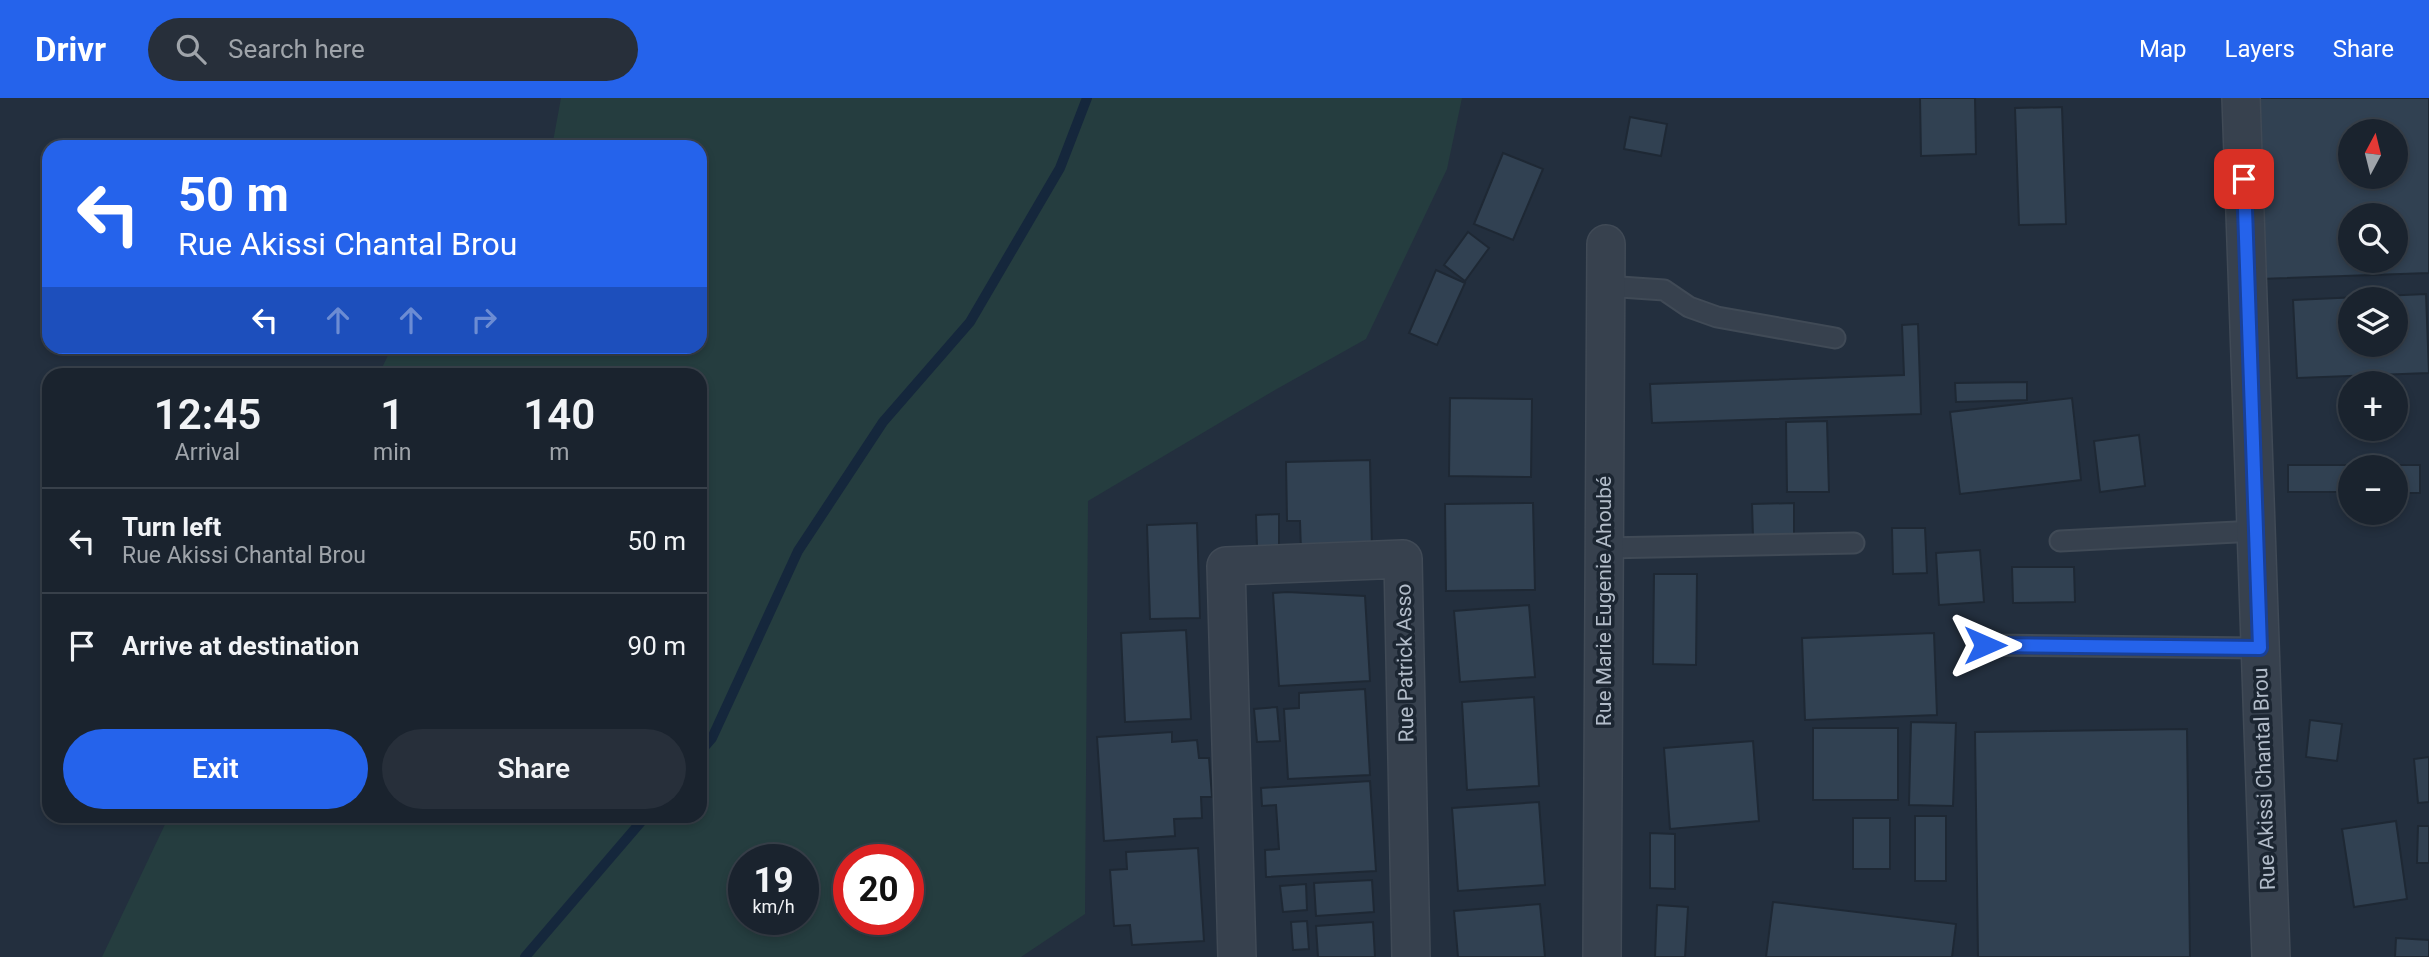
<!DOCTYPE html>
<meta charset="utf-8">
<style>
body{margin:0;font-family:Roboto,sans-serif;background:#272f3a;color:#f1f3f6;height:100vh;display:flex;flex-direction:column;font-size:26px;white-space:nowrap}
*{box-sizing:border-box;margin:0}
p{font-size:23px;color:#9fa4aa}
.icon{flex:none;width:38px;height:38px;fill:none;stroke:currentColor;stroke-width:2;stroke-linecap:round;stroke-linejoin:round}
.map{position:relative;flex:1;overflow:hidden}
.side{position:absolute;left:42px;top:270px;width:665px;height:455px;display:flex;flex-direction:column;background:#1a232e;border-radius:21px;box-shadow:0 4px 10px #0003,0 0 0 2px #38404a}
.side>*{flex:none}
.top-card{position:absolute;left:42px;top:42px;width:665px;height:214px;border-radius:21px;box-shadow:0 4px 10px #0003,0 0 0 2px #38404a;background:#2563eb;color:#fff;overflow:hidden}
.needle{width:46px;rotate:7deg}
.buttons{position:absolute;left:2338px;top:21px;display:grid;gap:14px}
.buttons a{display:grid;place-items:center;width:70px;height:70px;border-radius:50%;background:#1a232e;box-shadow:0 4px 10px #0003,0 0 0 2px #38404a;font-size:35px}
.speed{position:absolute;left:728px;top:746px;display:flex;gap:14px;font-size:35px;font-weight:700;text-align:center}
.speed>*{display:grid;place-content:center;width:91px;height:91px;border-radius:50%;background:#1a232e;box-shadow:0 4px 10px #0003,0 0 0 2px #38404a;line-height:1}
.speed small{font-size:18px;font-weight:400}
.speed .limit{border:10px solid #d22;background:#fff;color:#111}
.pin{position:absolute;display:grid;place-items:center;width:60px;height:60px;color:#fff;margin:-30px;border-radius:14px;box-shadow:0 4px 10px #0006}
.me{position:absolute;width:77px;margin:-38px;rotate:90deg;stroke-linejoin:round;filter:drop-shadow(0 0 5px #0008)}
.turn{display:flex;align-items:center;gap:24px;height:147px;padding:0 21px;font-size:32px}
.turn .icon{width:91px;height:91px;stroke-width:2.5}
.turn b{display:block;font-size:49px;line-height:60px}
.lanes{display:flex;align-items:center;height:66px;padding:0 21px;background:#0003;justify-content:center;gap:35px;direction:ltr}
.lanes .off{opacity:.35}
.eta{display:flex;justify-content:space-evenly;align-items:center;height:119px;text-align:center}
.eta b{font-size:42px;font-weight:600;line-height:49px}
.cta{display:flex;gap:14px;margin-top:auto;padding:14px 21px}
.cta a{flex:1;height:80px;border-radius:42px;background:#2563eb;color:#fff;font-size:28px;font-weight:600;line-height:80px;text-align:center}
.cta a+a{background:#272f3a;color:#f1f3f6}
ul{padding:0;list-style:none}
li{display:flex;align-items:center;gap:21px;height:105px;padding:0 21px;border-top:2px solid #38404a}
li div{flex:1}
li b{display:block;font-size:26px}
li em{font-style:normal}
header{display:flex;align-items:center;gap:42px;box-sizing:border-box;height:98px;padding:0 35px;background:#2563eb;color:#fff}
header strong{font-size:33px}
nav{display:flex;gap:38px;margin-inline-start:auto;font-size:24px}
.search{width:490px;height:63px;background:#272f3a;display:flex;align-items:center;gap:18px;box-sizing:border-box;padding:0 24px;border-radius:38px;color:#9fa4aa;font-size:26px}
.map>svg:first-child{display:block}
</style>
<header>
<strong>Drivr</strong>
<div class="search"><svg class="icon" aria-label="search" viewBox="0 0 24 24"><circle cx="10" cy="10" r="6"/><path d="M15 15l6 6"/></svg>Search here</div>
<nav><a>Map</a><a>Layers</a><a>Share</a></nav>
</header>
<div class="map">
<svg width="2429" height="859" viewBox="0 0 2429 859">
<rect width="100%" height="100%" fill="#232f3e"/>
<path fill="#253d3f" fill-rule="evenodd" d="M561,0H1462L1447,71L1366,241L1275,292L1088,403L1085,816L1021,859H102L169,718H700V276H379L392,249L700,248V49H552ZM744,761H803V821H744ZM849,761H908V821H849Z"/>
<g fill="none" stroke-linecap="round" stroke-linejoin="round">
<g stroke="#15273c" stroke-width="10">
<path d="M700,654L712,640L798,453L883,324L970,224L1060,70L1087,0"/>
<path d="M525,859L646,718"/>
</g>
</g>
<g fill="#314152" stroke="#1e2834" stroke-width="2" fill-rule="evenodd">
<path d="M1920,0H1975L1976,56L1921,58Z"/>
<path d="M2255,0H2429V175L2259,181ZM2350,33H2396V79H2350ZM2350,117H2396V163H2350Z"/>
<path d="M2062,9L2066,126L2019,127L2015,10Z"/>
<path d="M1630,19L1667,26L1661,58L1624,51Z"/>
<path d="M1503,55L1543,71L1513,142L1474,126Z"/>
<path d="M1468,134L1489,150L1465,183L1444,167Z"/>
<path d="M1436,172L1465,185L1437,247L1409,235Z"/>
<path d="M2426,196L2429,275L2297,280L2293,202ZM2350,201H2396V247H2350Z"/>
<path d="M1918,226L1921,316L1652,325L1650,286L1904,277L1902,227Z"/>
<path d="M2027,284V302L1956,304L1955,285Z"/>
<path d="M1450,300L1532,301L1531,379L1449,378Z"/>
<path d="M2072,300L2081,382L1960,396L1950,314Z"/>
<path d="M1827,323L1829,394H1787L1786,324Z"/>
<path d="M2139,337L2145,388L2100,394L2094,343Z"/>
<path d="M1370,362L1372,453L1301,454L1300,423H1287L1286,364Z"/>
<path d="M2288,367H2420V395H2396V369H2350V394H2288Z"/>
<path d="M1533,405L1535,492L1446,493L1445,406Z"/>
<path d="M1794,405V438L1753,439L1752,406Z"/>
<path d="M1279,416V449H1257L1256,417Z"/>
<path d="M1197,425L1200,520L1150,521L1147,427Z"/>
<path d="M1892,430H1925L1927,475L1893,476Z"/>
<path d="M1980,452L1984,504L1939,507L1936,455Z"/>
<path d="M2012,469H2074L2075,504L2013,505Z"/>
<path d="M1654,476H1697L1696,567L1653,566Z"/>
<path d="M1287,494L1365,498L1370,583L1279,588L1273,495Z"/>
<path d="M1529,507L1535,579L1460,584L1454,513Z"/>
<path d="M1186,532L1191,621L1125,624L1121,535Z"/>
<path d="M1934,535L1937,617L1805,622L1802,540Z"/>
<path d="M1365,591L1370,677L1288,681L1284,611L1299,610V595Z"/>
<path d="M1534,599L1539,688L1467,692L1462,604Z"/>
<path d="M1277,609L1280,643L1257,644L1254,611Z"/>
<path d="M2310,622L2342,626L2337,663L2306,659Z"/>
<path d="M1911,624L1956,625L1953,708L1909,707Z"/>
<rect x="1813" y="630" width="85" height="72"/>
<path d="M2187,631L2190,859H1978L1975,634Z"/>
<path d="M1172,634V644L1197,642L1199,660H1209L1212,699H1201L1202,720L1174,721L1175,738L1104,743L1097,639Z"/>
<path d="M1753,643L1759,723L1670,731L1664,650Z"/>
<path d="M2429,659V704L2418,705L2414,661Z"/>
<path d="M1370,683L1376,773L1266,779L1265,752L1279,751L1276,707L1262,708L1261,690Z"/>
<path d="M1539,704L1545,787L1458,793L1452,710Z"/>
<rect x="1915" y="718" width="31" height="65"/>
<rect x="1853" y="720" width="37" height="51"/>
<path d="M2396,723L2407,801L2354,809L2342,731Z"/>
<path d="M2418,728H2429V765H2417Z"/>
<path d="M1650,735L1675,736V791L1650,790Z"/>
<path d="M1198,750L1204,843L1132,847L1130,827L1114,828L1110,772L1127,771L1126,754Z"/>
<path d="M1372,782L1374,814L1316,818L1314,785Z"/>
<path d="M1306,786L1307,812L1283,814L1280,788Z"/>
<path d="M1773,804L1956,826L1952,859H1766Z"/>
<path d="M1540,806L1545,859H1458L1454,813Z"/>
<path d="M1657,807L1688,809L1685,859H1655Z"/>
<path d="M1307,823L1309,851L1293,852L1291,824Z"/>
<path d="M1373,824L1375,859H1318L1316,828Z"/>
<path d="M2396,840L2429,842V859H2395Z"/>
</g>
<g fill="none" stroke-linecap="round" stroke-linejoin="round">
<g stroke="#404a56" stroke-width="23">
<g id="service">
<path d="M1606,188L1664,192L1689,209L1717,219L1835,240"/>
<path d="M2060,443L2256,433"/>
<path d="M1604,450L1854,445"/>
<path d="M1985,547L2260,550"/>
</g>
</g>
<g stroke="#404a56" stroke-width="40">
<g id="minor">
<path d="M2241,0L2271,859"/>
<path d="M1237,859L1226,468L1403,461L1411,859"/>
<path d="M1602,859L1606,146"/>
</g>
</g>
<use href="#service" stroke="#37414e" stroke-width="19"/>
<use href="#minor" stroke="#37414e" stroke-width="37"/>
</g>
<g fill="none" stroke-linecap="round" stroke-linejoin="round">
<g stroke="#184099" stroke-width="18">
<path id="route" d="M1985,547L2260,550L2244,81"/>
</g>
<use href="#route" stroke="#2563eb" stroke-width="12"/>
</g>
<g text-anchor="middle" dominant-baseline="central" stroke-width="7" stroke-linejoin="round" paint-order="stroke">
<g font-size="21" fill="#b2bcc9" stroke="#1c2632">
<text transform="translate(1604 503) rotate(-90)">Rue Marie Eugenie Ahoubé</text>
<text transform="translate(1405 565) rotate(-91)">Rue Patrick Asso</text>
<text transform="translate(2264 681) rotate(-92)">Rue Akissi Chantal Brou</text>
</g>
</g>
</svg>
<div class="buttons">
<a><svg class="needle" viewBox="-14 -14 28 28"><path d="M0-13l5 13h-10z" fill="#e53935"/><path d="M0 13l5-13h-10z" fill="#9fa4aa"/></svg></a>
<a><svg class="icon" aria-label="search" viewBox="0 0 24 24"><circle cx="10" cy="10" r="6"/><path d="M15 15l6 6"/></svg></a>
<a><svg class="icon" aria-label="layers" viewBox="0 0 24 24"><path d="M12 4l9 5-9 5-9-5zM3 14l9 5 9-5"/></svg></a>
<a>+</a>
<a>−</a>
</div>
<div class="speed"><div>19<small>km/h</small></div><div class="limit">20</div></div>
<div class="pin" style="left:2244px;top:81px;background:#d93025"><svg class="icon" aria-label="arrive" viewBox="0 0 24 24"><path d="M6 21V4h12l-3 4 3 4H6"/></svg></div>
<svg class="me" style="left:1985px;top:547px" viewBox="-20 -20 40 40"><path d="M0-17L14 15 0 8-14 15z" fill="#2563eb" stroke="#fff" stroke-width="4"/></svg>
<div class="top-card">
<div class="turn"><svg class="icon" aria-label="left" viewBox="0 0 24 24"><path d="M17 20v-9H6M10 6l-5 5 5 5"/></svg><div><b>50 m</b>Rue Akissi Chantal Brou</div></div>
<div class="lanes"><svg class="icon" aria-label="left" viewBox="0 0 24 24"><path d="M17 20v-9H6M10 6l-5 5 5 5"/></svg><svg class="icon off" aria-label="ahead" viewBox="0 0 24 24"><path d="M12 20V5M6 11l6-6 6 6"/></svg><svg class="icon off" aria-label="ahead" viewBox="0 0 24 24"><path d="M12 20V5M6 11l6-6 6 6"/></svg><svg class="icon off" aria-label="right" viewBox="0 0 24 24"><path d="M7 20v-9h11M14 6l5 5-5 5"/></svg></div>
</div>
<section class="side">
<div class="eta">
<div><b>12:45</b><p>Arrival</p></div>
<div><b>1</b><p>min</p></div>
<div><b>140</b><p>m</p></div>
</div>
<ul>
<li><svg class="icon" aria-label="left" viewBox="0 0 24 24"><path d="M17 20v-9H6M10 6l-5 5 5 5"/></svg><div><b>Turn left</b><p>Rue Akissi Chantal Brou</p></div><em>50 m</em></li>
<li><svg class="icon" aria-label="arrive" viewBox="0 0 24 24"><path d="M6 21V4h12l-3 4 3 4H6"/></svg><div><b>Arrive at destination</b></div><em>90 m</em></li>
</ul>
<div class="cta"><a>Exit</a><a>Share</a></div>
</section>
</div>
